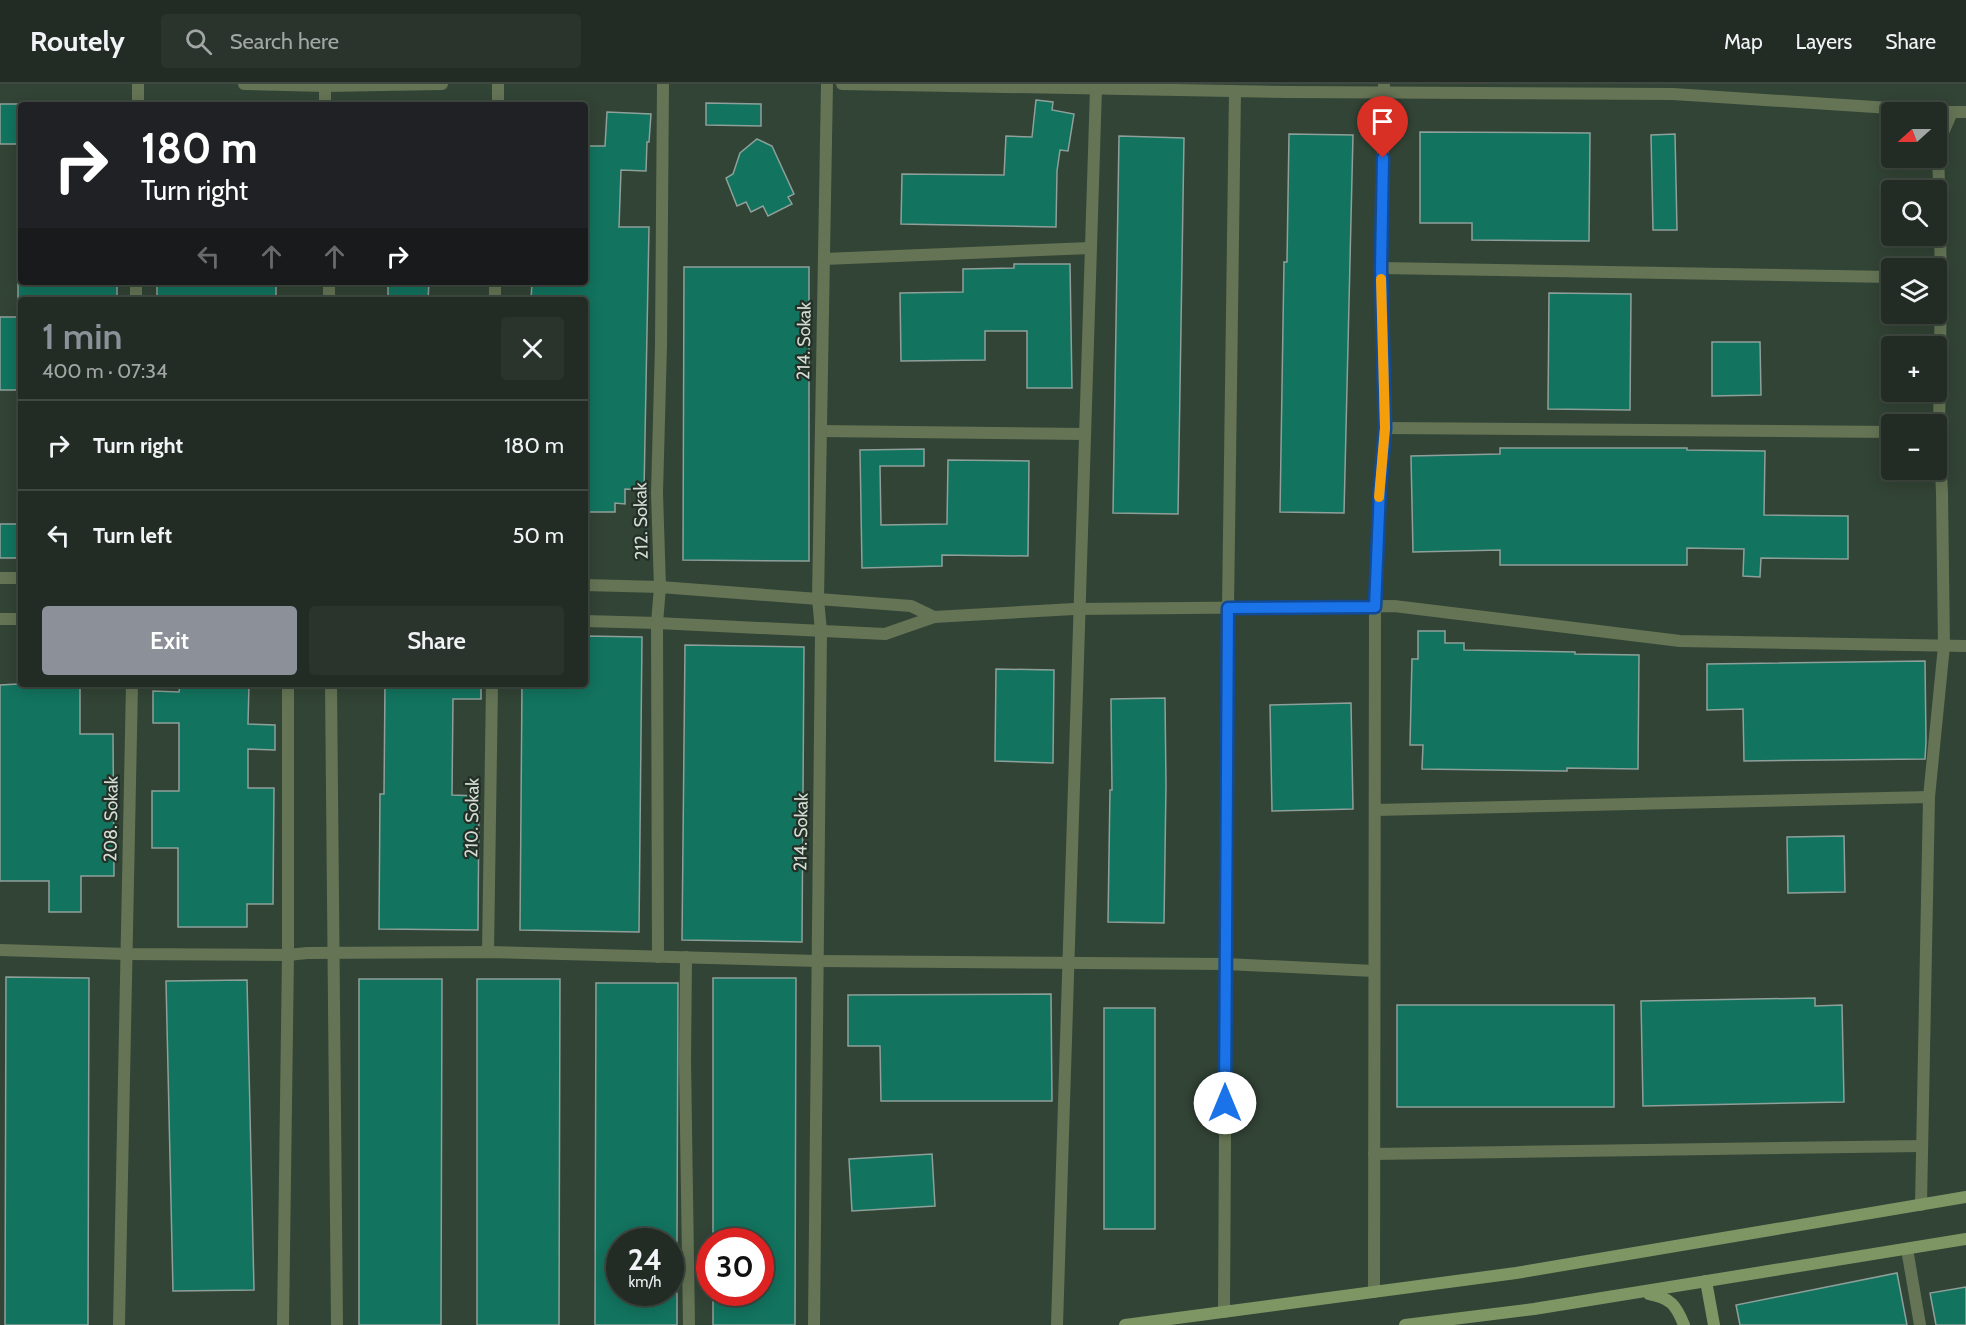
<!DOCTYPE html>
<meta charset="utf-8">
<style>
body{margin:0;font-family:Cabin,sans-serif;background:#2a342c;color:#f1f3f6;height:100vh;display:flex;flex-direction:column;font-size:22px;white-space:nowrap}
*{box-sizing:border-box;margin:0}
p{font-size:20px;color:#a2a7a6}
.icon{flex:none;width:33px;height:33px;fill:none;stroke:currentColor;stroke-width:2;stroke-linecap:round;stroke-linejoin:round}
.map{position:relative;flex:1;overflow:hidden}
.drawer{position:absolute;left:18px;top:213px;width:570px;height:390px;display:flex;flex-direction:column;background:#222c24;border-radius:6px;box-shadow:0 3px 15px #0003,0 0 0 2px #3f4841}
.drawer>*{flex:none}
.guide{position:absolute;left:18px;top:18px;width:570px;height:183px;border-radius:6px;box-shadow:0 3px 15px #0003,0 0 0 2px #3f4841;background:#202124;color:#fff;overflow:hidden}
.needle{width:39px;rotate:249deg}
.controls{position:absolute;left:1881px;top:18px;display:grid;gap:12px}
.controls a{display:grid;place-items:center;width:66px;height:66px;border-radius:6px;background:#222c24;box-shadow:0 3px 15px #0003,0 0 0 2px #3f4841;font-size:30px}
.speed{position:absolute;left:606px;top:1144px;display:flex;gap:12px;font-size:30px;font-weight:700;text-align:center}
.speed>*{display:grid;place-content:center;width:78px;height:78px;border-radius:50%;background:#222c24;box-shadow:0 3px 15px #0003,0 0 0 2px #3f4841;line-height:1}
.speed small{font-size:15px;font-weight:400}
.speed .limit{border:9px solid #d22;background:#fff;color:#111}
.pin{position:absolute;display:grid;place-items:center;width:51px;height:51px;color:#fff;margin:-62px -26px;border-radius:50% 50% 50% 0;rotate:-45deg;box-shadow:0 0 6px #0007}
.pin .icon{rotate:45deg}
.me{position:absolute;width:66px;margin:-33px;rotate:0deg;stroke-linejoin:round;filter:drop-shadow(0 0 4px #0008)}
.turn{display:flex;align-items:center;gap:21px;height:126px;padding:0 24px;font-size:27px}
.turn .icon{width:78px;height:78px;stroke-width:2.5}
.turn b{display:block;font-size:42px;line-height:51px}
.lanes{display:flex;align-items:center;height:57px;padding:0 24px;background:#0003;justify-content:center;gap:30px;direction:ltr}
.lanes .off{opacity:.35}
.round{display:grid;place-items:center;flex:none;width:63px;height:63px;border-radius:6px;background:#2a342c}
.headline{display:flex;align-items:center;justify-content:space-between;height:102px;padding:0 24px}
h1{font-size:36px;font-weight:600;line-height:45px;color:#8c9099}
.cta{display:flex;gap:12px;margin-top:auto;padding:12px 24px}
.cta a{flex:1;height:69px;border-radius:6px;background:#8c9099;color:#fff;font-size:24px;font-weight:600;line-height:69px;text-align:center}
.cta a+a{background:#2a342c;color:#f1f3f6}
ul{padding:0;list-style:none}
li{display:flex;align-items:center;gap:18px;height:90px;padding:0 24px;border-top:2px solid #3f4841}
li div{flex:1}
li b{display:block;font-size:22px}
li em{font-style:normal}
header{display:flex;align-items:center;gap:36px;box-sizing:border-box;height:84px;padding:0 30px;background:#222c24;border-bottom:2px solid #3f4841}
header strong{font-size:28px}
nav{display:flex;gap:33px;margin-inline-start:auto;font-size:21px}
.search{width:420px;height:54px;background:#2a342c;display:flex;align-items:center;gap:15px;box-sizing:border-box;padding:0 21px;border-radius:6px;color:#a2a7a6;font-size:22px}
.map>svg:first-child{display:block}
</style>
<header>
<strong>Routely</strong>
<div class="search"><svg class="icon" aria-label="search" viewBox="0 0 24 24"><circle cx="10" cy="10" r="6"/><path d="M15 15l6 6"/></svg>Search here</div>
<nav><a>Map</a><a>Layers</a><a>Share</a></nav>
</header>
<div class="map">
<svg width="1966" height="1241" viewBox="0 0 1966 1241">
<rect width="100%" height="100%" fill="#2e3a30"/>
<path fill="#324436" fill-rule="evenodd" d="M0,0H1966V1241H0ZM21,21H585V198H21ZM1892,28H1936V74H1892ZM1892,106H1936V152H1892ZM1892,184H1936V230H1892ZM21,216H585V600H21ZM1892,262H1936V308H1892ZM1892,340H1936V386H1892ZM620,1158H670V1209H620ZM710,1158H760V1209H710Z"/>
<g fill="#12735e" stroke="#8ea09a" stroke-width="1.5">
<path d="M1036,16L1053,18L1052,26L1074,30L1068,67L1060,66L1057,87L1056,143L901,140L902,90L1004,91L1006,52L1032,53Z"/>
<path d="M706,19L761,20V42L706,41Z"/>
<rect x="0" y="20" width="21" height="40"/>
<path d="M607,28L651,30L649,58H647L646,87L621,86L619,143H649L644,406L625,405V420L615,419V428H585V216H531L532,198H585V62H605Z"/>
<path d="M1420,48L1590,49L1589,157L1472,156V139H1420Z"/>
<path d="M1289,50L1353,51L1344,429L1280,428L1284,178H1287Z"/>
<path d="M1675,50L1677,146H1653L1651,51Z"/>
<path d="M1119,52L1184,54L1178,430L1113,429Z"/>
<path d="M757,55L772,62L794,110L788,113L792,120L768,132L763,122L751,128L746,118L737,122L726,94L733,90L740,69Z"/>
<path d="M1014,180H1070L1072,304H1027V247H985V276L901,277L900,209L963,208V185L1014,184Z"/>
<path d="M684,183H809V477L683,476Z"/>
<rect x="18" y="198" width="99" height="18"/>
<rect x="157" y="198" width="119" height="18"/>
<path d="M388,198H429L428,216H388Z"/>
<path d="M1549,209L1631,210L1630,326L1548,325Z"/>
<rect x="0" y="233" width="21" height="73"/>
<path d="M1712,258H1760L1761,311L1712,312Z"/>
<path d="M1500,364H1687V366L1765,367L1764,431L1848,432V475L1761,474L1760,493L1743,492L1744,465L1687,464V481H1500V466L1413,468L1411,372L1500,370Z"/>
<path d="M924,365V382H880L881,441L947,440L948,376L1029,377L1028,472L942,471V482L862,484L860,366Z"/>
<rect x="0" y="440" width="21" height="34"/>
<path d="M1418,547H1445V559H1464V566L1575,568V570L1639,571L1638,685L1567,684V687L1422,685L1423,661H1410L1412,575H1418Z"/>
<path d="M585,552L642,553L639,848L520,846L522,600H585Z"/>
<path d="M685,561L804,563L802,858L682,856Z"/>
<path d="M1925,577L1926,658L1925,675L1744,677L1743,625L1707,626V580Z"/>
<path d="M996,585L1054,586L1053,679L995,677Z"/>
<path d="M18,600H80V650H113L114,792H81V828H49V797H0V601Z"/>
<path d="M180,600H249L248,640L275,641V666L248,665V704H274L273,820H247V843H178V764H152V707H179V639H153V607L179,608Z"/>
<path d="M385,600H481V615H453L452,711L479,712L478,846L379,845L380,710H384Z"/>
<path d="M1165,614L1166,701L1164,839L1108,838L1110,706H1112L1111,615Z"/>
<path d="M1351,619L1353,725L1272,727L1270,621Z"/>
<path d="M1844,752L1845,808L1788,809L1787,753Z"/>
<path d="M6,893L89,894L88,1241H5Z"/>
<path d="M713,894H796L795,1241H713V1209H760V1158H713Z"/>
<path d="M359,895H442L441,1241H359Z"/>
<path d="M477,895H560L559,1241H477Z"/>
<path d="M247,896L254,1206L173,1207L166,897Z"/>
<path d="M596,899H678L677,1158H620V1209H677V1241H595Z"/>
<path d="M1051,910L1052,1017H881L880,962H848V911Z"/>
<path d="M1815,914V922L1842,921L1844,1018L1643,1022L1641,917Z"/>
<rect x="1397" y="921" width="217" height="102"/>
<rect x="1104" y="924" width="51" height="221"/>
<path d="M932,1070L935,1122L852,1127L849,1075Z"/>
<path d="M1897,1189L1907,1241H1740L1736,1221Z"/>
<path d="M1966,1203V1241H1936L1930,1209Z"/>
</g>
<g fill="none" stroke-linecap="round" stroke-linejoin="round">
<g stroke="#657455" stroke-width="12">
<path d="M244,0L325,2L442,0"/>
<path d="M325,0V21"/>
<path d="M842,0L1288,8L1673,10L1952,28"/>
<path d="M138,21V0"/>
<path d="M498,21V0"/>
<path d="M824,175L1090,164"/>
<path d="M1381,184L1892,193"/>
<path d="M329,198V216"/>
<path d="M136,216V198"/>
<path d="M495,216V198"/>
<path d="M1385,344L1892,348"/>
<path d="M821,347L1085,350"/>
<path d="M0,494H21"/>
<path d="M585,501L660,503L911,522L934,533"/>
<path d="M0,535H21"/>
<path d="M585,537L657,539L885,550L934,533L1074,525L1394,522L1680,557L1966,562"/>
<path d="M331,600L337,1241"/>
<path d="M1375,726L1929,713"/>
<path d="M0,866L127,870L288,871L307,869L488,868L818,877L1226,880L1374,887"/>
<path d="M488,868L492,600"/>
<path d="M658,873L657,539L660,503L657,409L661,261L663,0"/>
<path d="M686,873L685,977L689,1241"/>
<path d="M1374,1070L1922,1062"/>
<path d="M1921,1121L1929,713L1944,562L1942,409L1939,348L1941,194L1938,60L1952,28H1966"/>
<path d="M1907,1165L1920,1241"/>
<path d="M1374,1208L1375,523L1380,405L1385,344L1381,184L1384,0"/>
<path d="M1224,1228L1228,524L1235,7"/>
<path d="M119,1241L132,600"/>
<path d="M283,1241L288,871V600"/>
<path d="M814,1241L821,547L818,515L827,0"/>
<path d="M1057,1241L1096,4"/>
</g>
<g stroke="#7e9664" stroke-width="12">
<path d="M1706,1197L1714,1241"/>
<path d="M1649,1210C1671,1214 1676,1221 1684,1241"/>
<path d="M1125,1241L1516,1189L1966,1113"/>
<path d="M1405,1241L1534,1225L1966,1155"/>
</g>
</g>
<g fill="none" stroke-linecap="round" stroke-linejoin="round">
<g stroke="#114b97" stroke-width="15">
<path id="route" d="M1225,1019L1228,524L1375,523L1380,405L1385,344L1381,184L1383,74"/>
</g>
<use href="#route" stroke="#1a73e8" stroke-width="10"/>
<path stroke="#f59e0b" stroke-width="10" d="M1379,413L1385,344L1381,195"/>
</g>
<g text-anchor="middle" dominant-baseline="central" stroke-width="4.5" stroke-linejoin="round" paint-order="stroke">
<g font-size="18" fill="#d4dcd6" stroke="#242f26">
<text transform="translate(804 257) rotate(-89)">214. Sokak</text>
<text transform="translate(641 437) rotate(-91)">212. Sokak</text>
<text transform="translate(472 734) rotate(-89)">210. Sokak</text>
<text transform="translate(111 735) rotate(-89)">208. Sokak</text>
<text transform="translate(801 748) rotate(-89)">214. Sokak</text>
</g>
</g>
</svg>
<div class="controls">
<a><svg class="needle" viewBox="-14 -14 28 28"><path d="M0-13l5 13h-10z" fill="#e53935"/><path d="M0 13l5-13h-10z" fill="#a2a7a6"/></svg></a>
<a><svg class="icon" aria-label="search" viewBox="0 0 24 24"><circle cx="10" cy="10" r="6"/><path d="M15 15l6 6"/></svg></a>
<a><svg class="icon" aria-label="layers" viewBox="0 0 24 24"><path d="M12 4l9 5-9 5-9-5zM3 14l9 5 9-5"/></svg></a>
<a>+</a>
<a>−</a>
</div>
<div class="speed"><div>24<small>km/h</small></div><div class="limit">30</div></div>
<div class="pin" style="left:1383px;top:74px;background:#d93025"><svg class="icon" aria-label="arrive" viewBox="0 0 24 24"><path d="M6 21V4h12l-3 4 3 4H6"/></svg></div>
<svg class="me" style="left:1225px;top:1019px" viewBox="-20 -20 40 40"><circle r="19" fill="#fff"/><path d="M0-13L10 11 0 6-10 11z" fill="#1a73e8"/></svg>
<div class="guide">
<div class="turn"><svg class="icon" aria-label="right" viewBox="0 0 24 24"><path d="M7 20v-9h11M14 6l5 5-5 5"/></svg><div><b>180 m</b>Turn right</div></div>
<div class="lanes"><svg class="icon off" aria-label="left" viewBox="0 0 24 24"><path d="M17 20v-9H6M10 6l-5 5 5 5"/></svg><svg class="icon off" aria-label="ahead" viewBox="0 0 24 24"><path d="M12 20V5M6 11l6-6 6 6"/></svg><svg class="icon off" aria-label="ahead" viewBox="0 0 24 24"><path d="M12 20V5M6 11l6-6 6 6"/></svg><svg class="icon" aria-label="right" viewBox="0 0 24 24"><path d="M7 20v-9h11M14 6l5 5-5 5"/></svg></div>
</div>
<section class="drawer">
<div class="headline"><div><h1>1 min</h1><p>400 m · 07:34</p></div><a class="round"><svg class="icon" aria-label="close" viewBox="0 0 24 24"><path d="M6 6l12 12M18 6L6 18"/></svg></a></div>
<ul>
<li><svg class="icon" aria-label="right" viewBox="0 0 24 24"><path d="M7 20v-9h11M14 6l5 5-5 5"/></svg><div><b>Turn right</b></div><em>180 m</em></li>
<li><svg class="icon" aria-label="left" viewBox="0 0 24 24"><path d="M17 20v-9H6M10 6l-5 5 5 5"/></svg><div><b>Turn left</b></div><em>50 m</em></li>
</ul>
<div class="cta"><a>Exit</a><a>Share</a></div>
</section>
</div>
